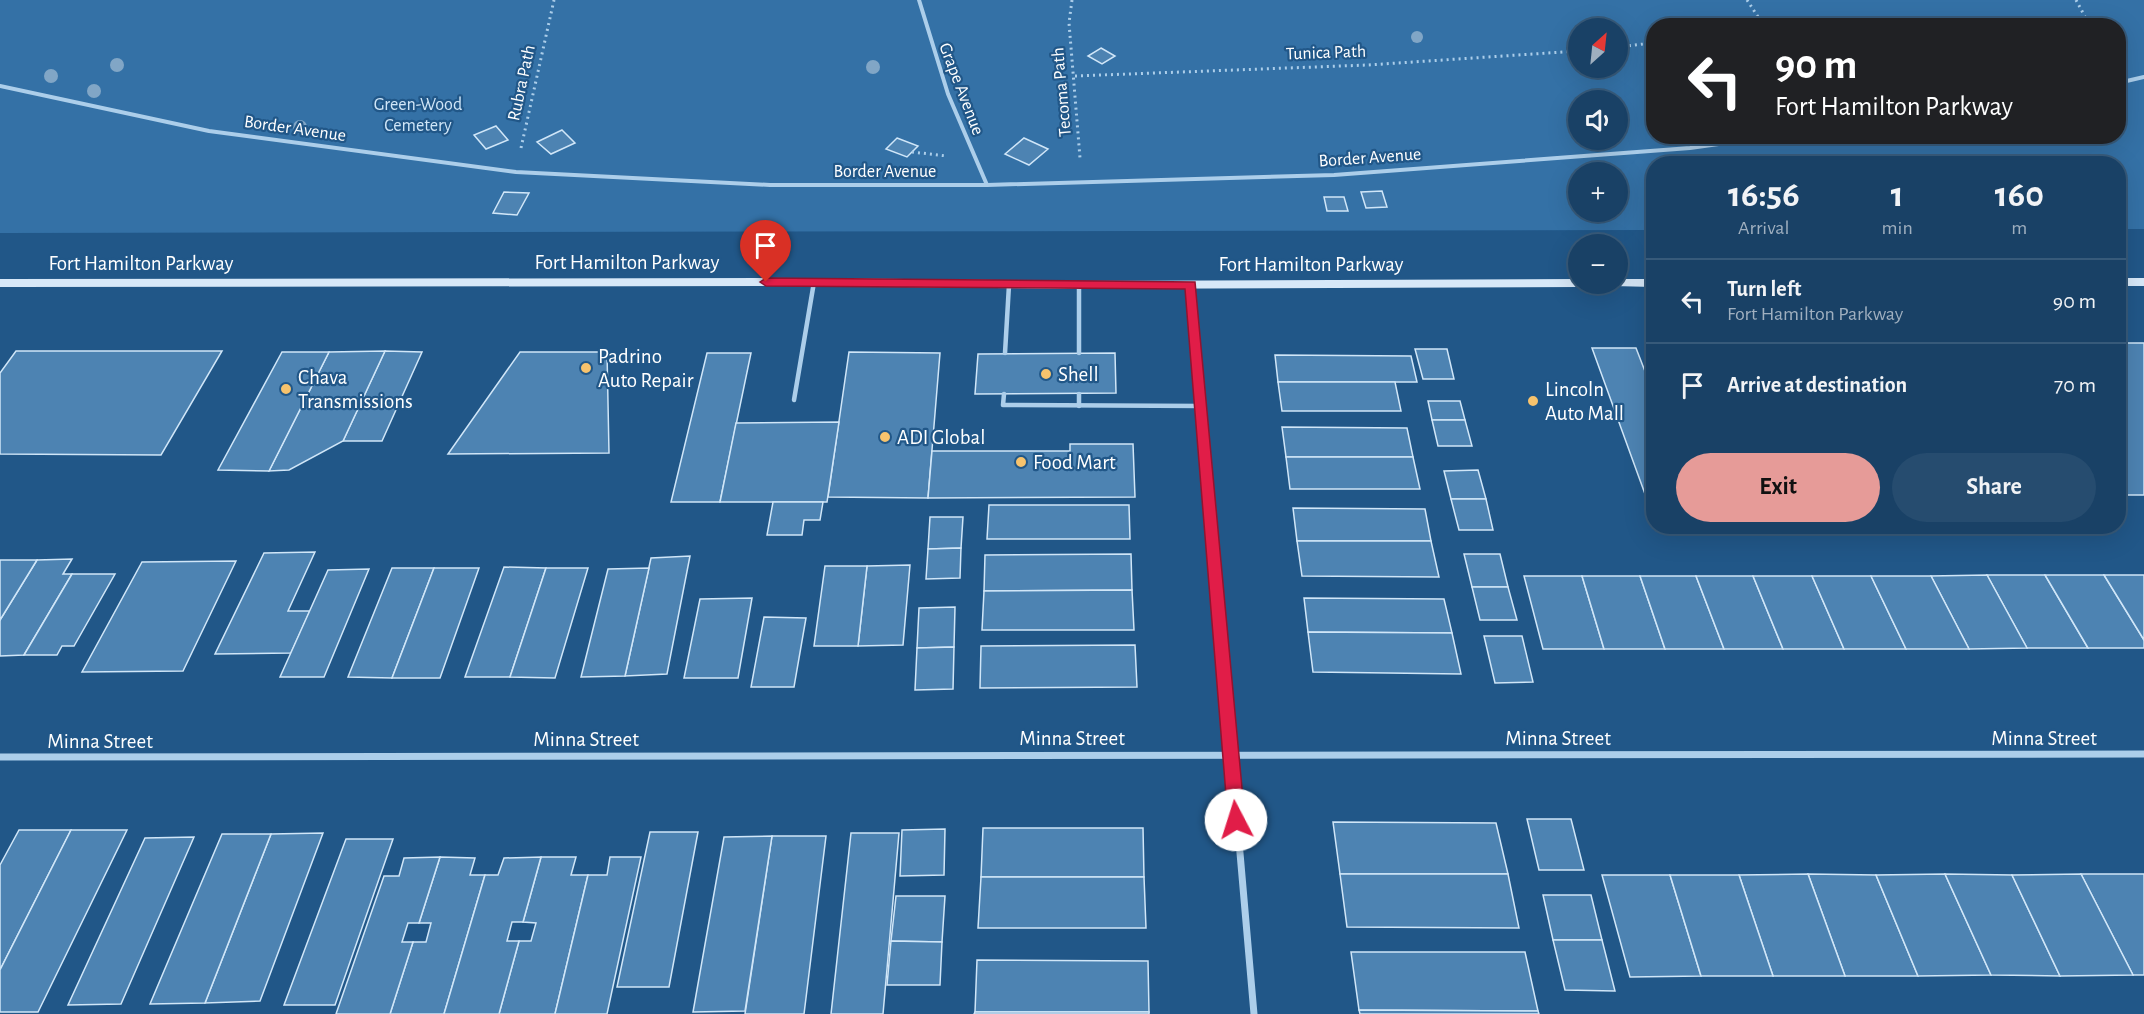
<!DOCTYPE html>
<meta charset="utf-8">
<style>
body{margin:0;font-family:"Alegreya Sans",sans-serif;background:#264c6f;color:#f1f3f6;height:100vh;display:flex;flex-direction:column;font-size:22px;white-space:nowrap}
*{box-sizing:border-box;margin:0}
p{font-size:20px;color:#9fafbf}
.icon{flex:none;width:33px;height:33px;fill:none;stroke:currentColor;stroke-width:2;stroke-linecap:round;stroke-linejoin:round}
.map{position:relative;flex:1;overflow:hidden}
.sheet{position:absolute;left:1646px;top:156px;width:480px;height:378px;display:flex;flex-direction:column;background:#194166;border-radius:24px;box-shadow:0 6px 24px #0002,0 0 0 2px #375a7a}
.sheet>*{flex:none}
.banner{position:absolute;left:1646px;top:18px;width:480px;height:126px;border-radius:24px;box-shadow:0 6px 24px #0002,0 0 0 2px #375a7a;background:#202124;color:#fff;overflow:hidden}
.needle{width:39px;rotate:27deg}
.buttons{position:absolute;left:1568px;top:18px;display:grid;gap:12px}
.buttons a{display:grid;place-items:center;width:60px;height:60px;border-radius:50%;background:#194166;box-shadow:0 6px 24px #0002,0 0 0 2px #375a7a;font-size:30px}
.pin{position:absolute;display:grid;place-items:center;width:51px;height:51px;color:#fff;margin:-62px -26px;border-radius:50% 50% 50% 0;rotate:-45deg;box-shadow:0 0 6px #0007}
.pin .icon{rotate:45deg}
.me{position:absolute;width:66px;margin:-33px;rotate:355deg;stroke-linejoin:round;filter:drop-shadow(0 0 4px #0008)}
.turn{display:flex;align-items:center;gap:21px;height:126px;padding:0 30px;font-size:27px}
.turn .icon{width:78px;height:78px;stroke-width:2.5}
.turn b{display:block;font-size:42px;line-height:51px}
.eta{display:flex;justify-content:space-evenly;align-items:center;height:102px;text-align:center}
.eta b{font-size:36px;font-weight:700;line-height:42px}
.action{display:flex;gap:12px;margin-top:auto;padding:12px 30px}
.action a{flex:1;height:69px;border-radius:36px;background:#e69b98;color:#111;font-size:24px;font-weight:700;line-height:69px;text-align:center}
.action a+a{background:#264c6f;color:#f1f3f6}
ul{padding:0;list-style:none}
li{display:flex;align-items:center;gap:18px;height:84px;padding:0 30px;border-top:2px solid #375a7a}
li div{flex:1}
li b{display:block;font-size:22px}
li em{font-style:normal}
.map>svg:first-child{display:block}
</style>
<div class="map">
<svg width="2144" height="1014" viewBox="0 0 2144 1014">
<rect width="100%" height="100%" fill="#215788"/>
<path fill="#3471a6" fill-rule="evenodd" d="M0,0H2144V229H2118V164H1653V230L0,233ZM1653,26H2118V136H1653ZM1578,28H1617V68H1578ZM1578,100H1617V140H1578ZM1578,172H1617V212H1578Z"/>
<g fill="#4d83b2" stroke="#d0e6f8" stroke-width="1.5">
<path d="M1101,48L1115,56L1102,64L1088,56Z"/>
<path d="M496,126L508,140L486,149L474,135Z"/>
<path d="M562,130L575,143L551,154L537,142Z"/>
<path d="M897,138L918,146L907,157L886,149Z"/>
<path d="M1024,138L1048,149L1029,165L1005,154Z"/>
<path d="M1382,191L1387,207L1366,208L1361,192Z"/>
<path d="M504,192L529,193L517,215L493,213Z"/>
<path d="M1324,197H1344L1348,211H1327Z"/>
<rect x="2118" y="343" width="26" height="152"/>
<path d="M1592,348H1636L1653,392V494H1645Z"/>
<path d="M1415,349H1447L1454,379H1423Z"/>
<path d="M16,351H222L161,455L0,454V373Z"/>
<path d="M385,351L422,352L382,441H343Z"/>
<path d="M385,351L343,441L289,470L269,471L329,352Z"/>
<path d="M282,352H329L269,471L218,470Z"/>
<path d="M520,352H607L609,453L448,454Z"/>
<path d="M849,352L940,353L928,498L828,497Z"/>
<path d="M707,353H751L720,502H671Z"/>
<path d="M1115,353L1116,393L975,394L978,354Z"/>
<path d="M1275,355L1411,356L1417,382H1278Z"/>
<path d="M1278,382H1395L1401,411H1282Z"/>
<path d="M1428,401H1460L1465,420H1432Z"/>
<path d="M1432,420H1465L1472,446H1438Z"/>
<path d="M839,422L827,502H720L736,423Z"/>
<path d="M1282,427L1407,428L1413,457H1286Z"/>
<path d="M1070,444H1133L1135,497L928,498L932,451H1070Z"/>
<path d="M1286,457H1413L1420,489H1290Z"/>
<path d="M1478,470L1486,499H1451L1444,471Z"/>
<path d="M1451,499H1486L1493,530H1459Z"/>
<path d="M773,502H823L820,520H804L802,535H767Z"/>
<path d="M989,505H1129L1130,539H987Z"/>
<path d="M1293,508L1425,509L1431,541H1297Z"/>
<path d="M930,517H963L961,548L928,549Z"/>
<path d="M1297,541H1431L1439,577L1302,576Z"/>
<path d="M961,548L960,578L926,579L928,549Z"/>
<path d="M315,552L288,611H310L291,653L215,654L264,553Z"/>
<path d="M1131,554L1132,590L984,591L985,555Z"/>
<path d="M1464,554H1500L1508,587H1472Z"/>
<path d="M690,556L667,674L625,676L651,558Z"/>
<path d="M72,559L63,574H72L24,655L0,656V620L37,560Z"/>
<path d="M0,560H37L0,620Z"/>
<path d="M236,561L183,671L82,672L142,562Z"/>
<path d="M910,565L903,645L858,646L867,566Z"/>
<path d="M825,566H867L858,646H814Z"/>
<path d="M504,567L546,568L510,677H465Z"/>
<path d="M392,568H434L392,678L348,677Z"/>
<path d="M434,568H479L440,678H392Z"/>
<path d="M546,568H588L555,678L510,677Z"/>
<path d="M649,568L625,676L581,677L608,569Z"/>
<path d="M369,569L324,677H280L328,570Z"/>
<path d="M72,574H115L74,646H62L57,655H24Z"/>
<path d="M1987,575H2045L2088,648H2027Z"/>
<path d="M1987,575L2027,648L1969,649L1931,576Z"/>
<path d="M2045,575H2104L2144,640V648H2088Z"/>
<path d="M2104,575H2144V640Z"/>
<path d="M1524,576H1582L1604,649H1543Z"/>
<path d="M1582,576H1640L1665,649H1604Z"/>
<path d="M1640,576H1696L1724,649H1665Z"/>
<path d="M1696,576H1753L1783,649H1724Z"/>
<path d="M1753,576H1812L1844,649H1783Z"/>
<path d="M1812,576H1871L1906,649H1844Z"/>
<path d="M1871,576H1931L1969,649H1906Z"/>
<path d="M1472,587H1508L1517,620H1480Z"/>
<path d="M1132,590L1134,630H982L984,591Z"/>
<path d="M752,598L738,678H684L700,599Z"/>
<path d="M1304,598L1444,599L1452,633L1308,632Z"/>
<path d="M955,607L954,647L917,648L919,608Z"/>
<path d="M764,617L806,618L794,687H751Z"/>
<path d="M1308,632L1452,633L1461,674L1313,672Z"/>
<path d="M1484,636H1522L1533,682L1495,683Z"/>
<path d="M1135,645L1137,687L980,688L981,646Z"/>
<path d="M954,647L953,689L915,690L917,648Z"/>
<path d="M1527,819H1571L1584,870H1539Z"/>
<path d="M1333,822L1496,823L1508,874H1340Z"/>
<path d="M983,828H1143L1144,877H981Z"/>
<path d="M945,829L944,875L900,876L902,830Z"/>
<path d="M19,830H71L0,970V865Z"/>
<path d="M71,830H127L38,1012H0V970Z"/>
<path d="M650,832H698L669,987H617Z"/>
<path d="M323,833L260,1001L205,1003L271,834Z"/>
<path d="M851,833H899L883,1014H831Z"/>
<path d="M222,834H271L205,1003L150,1004Z"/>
<path d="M772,836H826L804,1014H745Z"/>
<path d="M772,836L745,1011L693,1012L724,837Z"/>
<path d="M194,837L121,1004L68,1005L145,838Z"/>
<path d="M346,839H393L335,1005H284Z"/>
<path d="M440,857L475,858L470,875H485L444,1014H390L413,942H426L431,923H419Z"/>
<path d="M440,857L419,923H408L402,942H413L390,1014H336L384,876H399L404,858Z"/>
<path d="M541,857H576L571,875H588L555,1014H499L519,941H531L536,923L523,922Z"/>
<path d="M541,857L523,922H512L507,941H519L499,1014H444L485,875H498L504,858Z"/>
<path d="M610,857H641L607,1014H555L588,875H607Z"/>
<path d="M1340,874H1508L1519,928L1347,927Z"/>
<path d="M1808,874L1876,875L1918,976H1845Z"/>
<path d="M1808,874L1845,976H1773L1739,875Z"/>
<path d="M1945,874L1991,975L1918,976L1876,875Z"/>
<path d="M1945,874L2012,875L2060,976L1991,975Z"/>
<path d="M2081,874H2144V975H2133Z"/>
<path d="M2081,874L2133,975L2060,976L2012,875Z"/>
<path d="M1602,875H1670L1701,976L1630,977Z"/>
<path d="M1670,875H1739L1773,976H1701Z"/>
<path d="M981,877H1144L1146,928H978Z"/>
<path d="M1543,895H1591L1602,940H1553Z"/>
<path d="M896,896H945L942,942L891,941Z"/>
<path d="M1553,940H1602L1615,991L1565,990Z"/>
<path d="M891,941L942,942L940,985H887Z"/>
<path d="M1351,952H1525L1538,1011L1359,1010Z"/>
<path d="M977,960L1148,961L1149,1012H975Z"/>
<path d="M1359,1010L1538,1011L1539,1014H1360Z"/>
<path d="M975,1012H1149V1014H974Z"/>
</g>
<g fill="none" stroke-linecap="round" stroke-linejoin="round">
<g stroke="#acceea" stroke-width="3" stroke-dasharray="2 4" stroke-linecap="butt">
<path d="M1072,0L1069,23L1080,158"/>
<path d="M1747,0L1764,26"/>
<path d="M2076,0L2090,26"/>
<path d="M1617,47L1653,43"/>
<path d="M1075,76L1368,65L1578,51"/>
<path d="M521,148L554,0"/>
<path d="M912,152L947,156"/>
</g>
<g stroke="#acceea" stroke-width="4">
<path d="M919,0L948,94L987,185"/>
<path d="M2118,83L2144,77"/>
<path d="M0,86L209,131L516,172L770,185H987L1334,175L1690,148L1776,136"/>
</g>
<g stroke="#acceea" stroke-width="4.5">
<path d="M1079,285V353"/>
<path d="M1005,353L1009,285"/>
<path d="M1004,394L1003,405L1202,406"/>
<path d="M1079,394V406"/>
<path d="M794,400L814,282"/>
</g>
<path stroke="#acceea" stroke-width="6" d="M1191,284L1218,601"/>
<g stroke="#acceea" stroke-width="7">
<path d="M1218,600L1254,1014"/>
<path d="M0,757L2144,754"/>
</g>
<g fill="#d7e8f8" fill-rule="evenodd">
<path d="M814,278L1079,281L1578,279V284H1583L1578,287L1079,289L814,286L0,287V279Z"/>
<rect x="2118" y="278" width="26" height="8"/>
<path d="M1617,279H1653V287L1613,286L1612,284H1617Z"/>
</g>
</g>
<g fill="#81a6c6">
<circle cx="1417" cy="37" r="6"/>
<circle cx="117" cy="65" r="7"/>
<circle cx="873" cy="67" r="7"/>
<circle cx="51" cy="76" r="7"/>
<circle cx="94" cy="91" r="7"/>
<circle cx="300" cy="127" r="7"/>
</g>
<path fill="#e11d48" stroke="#92132f" stroke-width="1.5" d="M766,278L1195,282L1245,820L1242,826L1236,828L1231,826L1228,820L1185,289L766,286L760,282Z"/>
<g fill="#f7c36d" stroke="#215788" stroke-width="2">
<circle cx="586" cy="368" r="6"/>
<circle cx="1046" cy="374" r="6"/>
<circle cx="286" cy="389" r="6"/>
<circle cx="1533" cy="401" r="6"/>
<circle cx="885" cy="437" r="6"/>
<circle cx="1021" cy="462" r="6"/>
</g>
<g text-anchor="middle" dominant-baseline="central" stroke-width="4.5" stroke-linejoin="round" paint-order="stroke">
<g font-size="18" fill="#fff" stroke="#215788">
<text transform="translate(1326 53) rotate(-2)">Tunica Path</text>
<text transform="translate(522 83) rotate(-78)">Rubra Path</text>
<text transform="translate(961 89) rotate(69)">Grape Avenue</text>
<text transform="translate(1062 92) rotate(-95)">Tecoma Path</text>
<text transform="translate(295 129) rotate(8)">Border Avenue</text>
<text transform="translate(1370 158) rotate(-4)">Border Avenue</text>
<text x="885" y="172">Border Avenue</text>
</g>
<g font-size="18" fill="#d0e6f8" stroke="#215788">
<text x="418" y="105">Green-Wood<tspan x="418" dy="21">Cemetery</tspan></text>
</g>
<g font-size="21" fill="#fff" stroke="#215788">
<text x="627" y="262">Fort Hamilton Parkway</text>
<text x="141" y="263">Fort Hamilton Parkway</text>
<text x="1311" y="264">Fort Hamilton Parkway</text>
<text x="1072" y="738">Minna Street</text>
<text x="1558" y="738">Minna Street</text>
<text x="2044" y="738">Minna Street</text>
<text x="586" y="739">Minna Street</text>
<text x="100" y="741">Minna Street</text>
</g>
<g font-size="21" fill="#fff" stroke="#215788" text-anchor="start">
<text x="598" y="356">Padrino<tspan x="598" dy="24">Auto Repair</tspan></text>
<text x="1058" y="374">Shell</text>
<text x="298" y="377">Chava<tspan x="298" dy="24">Transmissions</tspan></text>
<text x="1545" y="389">Lincoln<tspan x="1545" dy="24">Auto Mall</tspan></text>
<text x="897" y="437">ADI Global</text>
<text x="1033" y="462">Food Mart</text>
</g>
</g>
</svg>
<div class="buttons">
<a><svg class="needle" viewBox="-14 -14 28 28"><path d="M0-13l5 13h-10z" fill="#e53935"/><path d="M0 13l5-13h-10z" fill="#9fafbf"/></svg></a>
<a><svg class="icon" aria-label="sound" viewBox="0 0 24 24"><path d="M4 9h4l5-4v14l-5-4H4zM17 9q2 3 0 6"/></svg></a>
<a>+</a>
<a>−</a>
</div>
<div class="pin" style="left:766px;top:282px;background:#d93025"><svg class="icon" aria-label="arrive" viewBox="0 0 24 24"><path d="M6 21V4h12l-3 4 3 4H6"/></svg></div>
<svg class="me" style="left:1236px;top:820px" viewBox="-20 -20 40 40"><circle r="19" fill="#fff"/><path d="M0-13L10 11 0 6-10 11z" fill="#e11d48"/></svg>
<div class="banner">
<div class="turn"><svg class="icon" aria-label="left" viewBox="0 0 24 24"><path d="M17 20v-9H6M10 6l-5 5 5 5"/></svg><div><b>90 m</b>Fort Hamilton Parkway</div></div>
</div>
<section class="sheet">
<div class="eta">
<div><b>16:56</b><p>Arrival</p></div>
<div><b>1</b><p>min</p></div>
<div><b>160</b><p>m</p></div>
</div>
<ul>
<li><svg class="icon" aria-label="left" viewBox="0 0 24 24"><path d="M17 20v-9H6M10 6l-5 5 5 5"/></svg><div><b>Turn left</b><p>Fort Hamilton Parkway</p></div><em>90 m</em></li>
<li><svg class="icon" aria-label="arrive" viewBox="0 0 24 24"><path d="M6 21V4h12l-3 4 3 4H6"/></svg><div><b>Arrive at destination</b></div><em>70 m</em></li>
</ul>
<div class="action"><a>Exit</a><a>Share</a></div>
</section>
</div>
